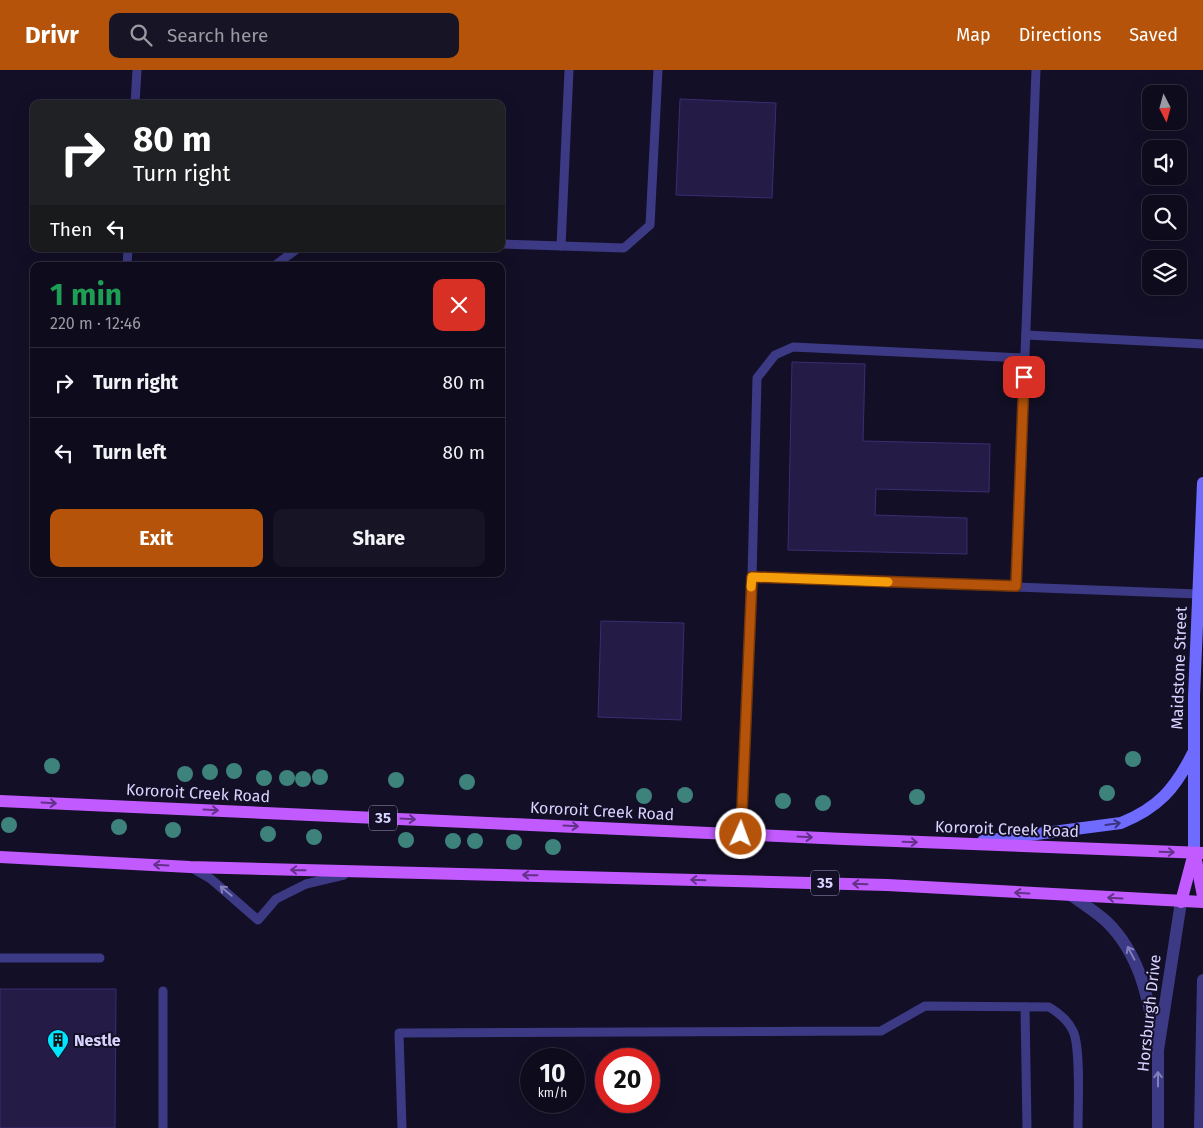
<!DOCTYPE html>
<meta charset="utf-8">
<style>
body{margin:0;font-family:"Fira Sans",sans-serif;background:#171425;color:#f1f3f6;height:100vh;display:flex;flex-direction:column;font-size:19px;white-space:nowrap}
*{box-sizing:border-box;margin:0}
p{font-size:16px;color:#9b9ba3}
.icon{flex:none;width:28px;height:28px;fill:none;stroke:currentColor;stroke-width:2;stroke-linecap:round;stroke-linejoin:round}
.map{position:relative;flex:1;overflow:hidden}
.side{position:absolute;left:30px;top:192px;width:475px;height:315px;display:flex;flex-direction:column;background:#0e0b1c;border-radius:10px;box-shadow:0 5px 20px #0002,0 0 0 1px #2e2b3b}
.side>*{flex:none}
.banner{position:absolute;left:30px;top:30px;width:475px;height:152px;border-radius:10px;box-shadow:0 5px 20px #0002,0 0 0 1px #2e2b3b;background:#202124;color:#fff;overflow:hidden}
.needle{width:32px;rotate:174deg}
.tools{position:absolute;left:1142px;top:15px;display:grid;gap:10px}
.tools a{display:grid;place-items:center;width:45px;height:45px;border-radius:10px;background:#0e0b1c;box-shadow:0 5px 20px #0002,0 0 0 1px #2e2b3b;font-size:25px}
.speed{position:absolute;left:520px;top:978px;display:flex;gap:10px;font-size:25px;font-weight:700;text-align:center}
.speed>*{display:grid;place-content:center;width:65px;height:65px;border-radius:50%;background:#0e0b1c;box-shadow:0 5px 20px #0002,0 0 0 1px #2e2b3b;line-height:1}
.speed small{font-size:12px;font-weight:400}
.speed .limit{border:8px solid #d22;background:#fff;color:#111}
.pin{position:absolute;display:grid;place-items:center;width:42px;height:42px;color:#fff;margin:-21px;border-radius:10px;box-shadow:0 2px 8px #0006}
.me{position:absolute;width:55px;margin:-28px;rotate:2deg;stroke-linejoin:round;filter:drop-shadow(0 0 4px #0008)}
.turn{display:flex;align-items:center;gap:18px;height:105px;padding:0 20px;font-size:22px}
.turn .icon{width:65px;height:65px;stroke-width:2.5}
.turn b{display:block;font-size:35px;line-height:42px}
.then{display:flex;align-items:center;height:48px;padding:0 20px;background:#0003;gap:10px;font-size:19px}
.round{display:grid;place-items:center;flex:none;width:52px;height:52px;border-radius:10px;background:#171425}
.headline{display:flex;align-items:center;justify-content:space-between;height:85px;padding:0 20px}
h1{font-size:30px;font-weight:700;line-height:38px;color:#1e9e55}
.button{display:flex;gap:10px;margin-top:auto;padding:10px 20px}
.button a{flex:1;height:58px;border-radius:10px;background:#b45309;color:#fff;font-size:20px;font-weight:700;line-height:58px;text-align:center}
.button a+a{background:#171425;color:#f1f3f6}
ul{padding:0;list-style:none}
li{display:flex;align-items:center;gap:15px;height:70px;padding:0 20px;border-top:1px solid #2e2b3b}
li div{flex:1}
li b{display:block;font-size:19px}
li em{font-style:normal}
header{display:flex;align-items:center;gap:30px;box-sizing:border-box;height:70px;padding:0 25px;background:#b45309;color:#fff}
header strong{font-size:24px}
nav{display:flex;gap:28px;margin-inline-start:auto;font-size:18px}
.search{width:350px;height:45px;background:#171425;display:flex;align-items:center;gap:12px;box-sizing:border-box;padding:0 18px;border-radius:10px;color:#9b9ba3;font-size:19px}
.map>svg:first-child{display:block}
</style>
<header>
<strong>Drivr</strong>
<div class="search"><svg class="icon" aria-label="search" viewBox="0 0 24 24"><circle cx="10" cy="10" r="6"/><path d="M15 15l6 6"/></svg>Search here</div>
<nav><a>Map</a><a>Directions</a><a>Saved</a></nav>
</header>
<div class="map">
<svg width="1203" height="1058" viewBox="0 0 1203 1058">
<rect width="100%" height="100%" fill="#130f26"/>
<g fill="#241b47" stroke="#3b2d73">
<path d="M680,29L776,33L772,128L676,125Z"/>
<path d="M792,292L865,294L863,371L990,374L989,422L876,419L875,445L967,448V484L788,480Z"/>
<path d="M601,551L684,553L681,650L598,647Z"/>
<path d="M0,919H116L115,1058H0Z"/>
</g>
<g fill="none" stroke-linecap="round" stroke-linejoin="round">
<g stroke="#3d3a85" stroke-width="9">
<path d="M135,34L137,0"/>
<path d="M501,174L624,178L650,155L658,0"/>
<path d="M561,176L569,0"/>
<path d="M127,196L128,179"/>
<path d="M274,196L297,179"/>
<path d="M1026,265L1203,274"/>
<path d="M752,507L1198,524"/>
<path d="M1016,516L1036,0"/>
<path d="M741,764L752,507L757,308L775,285L793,277L1025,288"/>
<path d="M192,798L211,809L258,850L276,829L306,814L344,805"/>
<path d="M0,888H100"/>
<path d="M1025,937L1027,1058"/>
<path d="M163,1058V921"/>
<path d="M402,1058L399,963L881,961L925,936L1049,937C1059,943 1068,950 1073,961C1081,977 1078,1037 1078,1058"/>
</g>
<g stroke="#3d3a85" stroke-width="12">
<path d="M1071,825C1083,834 1098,843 1108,853C1140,885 1148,928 1156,970"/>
<path d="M1158,1058V980L1181,832"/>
<path d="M1200,1058L1203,910"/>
</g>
<g stroke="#6f6bff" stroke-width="12">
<path d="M983,771L1121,753C1158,738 1175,719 1193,683"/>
<path d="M1194,783V626L1203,413"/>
</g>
<g stroke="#c25bff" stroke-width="12">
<path d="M0,731L844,769L1203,783"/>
<path d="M1195,785L1203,826"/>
<path d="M0,787L190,797L887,815L1203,832"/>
<path d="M1181,832L1194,783"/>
</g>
</g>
<g fill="#3d827b">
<circle cx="1133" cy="689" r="8"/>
<circle cx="52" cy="696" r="8"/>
<circle cx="234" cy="701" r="8"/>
<circle cx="210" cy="702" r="8"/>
<circle cx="185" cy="704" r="8"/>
<circle cx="320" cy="707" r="8"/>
<circle cx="264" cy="708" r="8"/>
<circle cx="287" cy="708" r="8"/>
<circle cx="303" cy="709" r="8"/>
<circle cx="396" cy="710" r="8"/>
<circle cx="467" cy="712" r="8"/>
<circle cx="1107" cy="723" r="8"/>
<circle cx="685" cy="725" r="8"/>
<circle cx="644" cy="726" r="8"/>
<circle cx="917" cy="727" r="8"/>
<circle cx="783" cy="731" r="8"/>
<circle cx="823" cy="733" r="8"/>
<circle cx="9" cy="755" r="8"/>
<circle cx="119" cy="757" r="8"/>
<circle cx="173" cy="760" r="8"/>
<circle cx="268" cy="764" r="8"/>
<circle cx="314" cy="767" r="8"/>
<circle cx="406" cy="770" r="8"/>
<circle cx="453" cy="771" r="8"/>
<circle cx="475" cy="771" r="8"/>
<circle cx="514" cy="772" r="8"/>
<circle cx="553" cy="777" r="8"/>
</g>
<defs><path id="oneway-shaft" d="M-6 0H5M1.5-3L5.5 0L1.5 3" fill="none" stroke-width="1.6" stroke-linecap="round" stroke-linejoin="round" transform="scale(1.25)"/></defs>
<g stroke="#623188">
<use href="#oneway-shaft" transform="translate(49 733) rotate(3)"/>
<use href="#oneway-shaft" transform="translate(211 740) rotate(3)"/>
<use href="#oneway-shaft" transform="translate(408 749) rotate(3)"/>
<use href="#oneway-shaft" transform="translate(571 756) rotate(3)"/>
<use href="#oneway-shaft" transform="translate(805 767) rotate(3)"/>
<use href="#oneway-shaft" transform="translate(910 772) rotate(2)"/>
<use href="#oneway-shaft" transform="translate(1167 782) rotate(2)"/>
<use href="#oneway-shaft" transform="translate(161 795) rotate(-177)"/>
<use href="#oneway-shaft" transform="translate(298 800) rotate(-179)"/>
<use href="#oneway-shaft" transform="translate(530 805) rotate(-179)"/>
<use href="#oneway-shaft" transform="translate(698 810) rotate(-178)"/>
<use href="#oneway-shaft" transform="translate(860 814) rotate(-178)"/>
<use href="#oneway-shaft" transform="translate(1022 823) rotate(-177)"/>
<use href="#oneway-shaft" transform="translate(1115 828) rotate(-177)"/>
</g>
<use stroke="#38347d" href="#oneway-shaft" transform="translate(1113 754) rotate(-8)"/>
<g stroke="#837fbc">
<use href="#oneway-shaft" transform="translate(226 821) rotate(-140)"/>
<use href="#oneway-shaft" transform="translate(1131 883) rotate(-118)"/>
<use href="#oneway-shaft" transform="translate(1158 1009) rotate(-90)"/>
</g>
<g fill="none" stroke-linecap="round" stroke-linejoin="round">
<g stroke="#753606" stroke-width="12">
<path id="route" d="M741,764L752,507L1016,516L1024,307"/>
</g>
<use href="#route" stroke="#b45309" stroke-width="9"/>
<path stroke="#f59e0b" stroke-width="9" d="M751,517L752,507L888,512"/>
</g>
<defs>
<g id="building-pin" transform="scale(1.125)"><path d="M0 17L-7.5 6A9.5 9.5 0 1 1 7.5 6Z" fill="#00e5ff" stroke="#130f26"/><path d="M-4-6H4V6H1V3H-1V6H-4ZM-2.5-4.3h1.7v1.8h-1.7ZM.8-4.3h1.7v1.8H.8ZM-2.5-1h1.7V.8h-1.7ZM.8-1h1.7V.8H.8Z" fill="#111"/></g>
</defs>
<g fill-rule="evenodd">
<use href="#building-pin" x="58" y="970"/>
</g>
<g text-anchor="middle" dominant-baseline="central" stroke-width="4" stroke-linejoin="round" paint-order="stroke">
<g fill="#130f26" stroke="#9e99be" stroke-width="1">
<rect x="369" y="735.5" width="28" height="25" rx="4"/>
<rect x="811" y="800.5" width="28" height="25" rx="4"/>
</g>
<g font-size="15" font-weight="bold" fill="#d9d4ff">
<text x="383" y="748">35</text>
<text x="825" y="813">35</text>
</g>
<g font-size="16" fill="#d9d4ff" stroke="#130f26">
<text transform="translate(1179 598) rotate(-88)">Maidstone Street</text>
<text transform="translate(198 723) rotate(3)">Kororoit Creek Road</text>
<text transform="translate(602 741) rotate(3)">Kororoit Creek Road</text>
<text transform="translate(1007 759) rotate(2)">Kororoit Creek Road</text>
<text transform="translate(1149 943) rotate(-84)">Horsburgh Drive</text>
</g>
<g font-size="16" font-weight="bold" fill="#d9d4ff" stroke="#130f26" text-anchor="start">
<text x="74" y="970">Nestle</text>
</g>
</g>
</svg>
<div class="tools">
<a><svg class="needle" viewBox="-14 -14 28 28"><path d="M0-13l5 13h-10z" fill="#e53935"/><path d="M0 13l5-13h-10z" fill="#9b9ba3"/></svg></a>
<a><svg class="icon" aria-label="sound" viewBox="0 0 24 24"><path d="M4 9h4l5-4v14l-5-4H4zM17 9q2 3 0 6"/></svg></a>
<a><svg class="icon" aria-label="search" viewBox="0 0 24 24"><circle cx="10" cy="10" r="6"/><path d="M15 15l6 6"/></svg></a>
<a><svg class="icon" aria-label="layers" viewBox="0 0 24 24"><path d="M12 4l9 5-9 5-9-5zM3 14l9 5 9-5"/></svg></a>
</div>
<div class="speed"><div>10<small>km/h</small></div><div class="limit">20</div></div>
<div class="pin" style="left:1024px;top:307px;background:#d93025"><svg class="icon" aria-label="arrive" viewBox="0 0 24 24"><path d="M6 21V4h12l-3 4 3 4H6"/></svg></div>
<svg class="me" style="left:741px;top:764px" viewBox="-20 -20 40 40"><circle r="17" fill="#b45309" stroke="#fff" stroke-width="3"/><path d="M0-11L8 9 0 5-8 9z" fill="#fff"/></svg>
<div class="banner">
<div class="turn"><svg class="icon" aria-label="right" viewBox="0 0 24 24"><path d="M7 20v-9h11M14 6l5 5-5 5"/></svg><div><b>80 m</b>Turn right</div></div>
<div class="then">Then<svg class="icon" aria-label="left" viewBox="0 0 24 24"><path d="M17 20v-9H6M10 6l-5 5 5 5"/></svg></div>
</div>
<section class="side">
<div class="headline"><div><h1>1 min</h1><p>220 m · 12:46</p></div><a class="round" style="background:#d93025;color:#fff"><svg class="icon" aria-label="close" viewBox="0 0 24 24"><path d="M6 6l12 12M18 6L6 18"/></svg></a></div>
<ul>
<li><svg class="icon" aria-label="right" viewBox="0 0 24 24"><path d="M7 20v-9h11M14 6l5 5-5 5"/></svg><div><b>Turn right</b></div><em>80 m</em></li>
<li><svg class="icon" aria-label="left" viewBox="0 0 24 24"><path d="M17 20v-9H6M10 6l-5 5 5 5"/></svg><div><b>Turn left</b></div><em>80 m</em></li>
</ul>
<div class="button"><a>Exit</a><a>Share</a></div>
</section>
</div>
